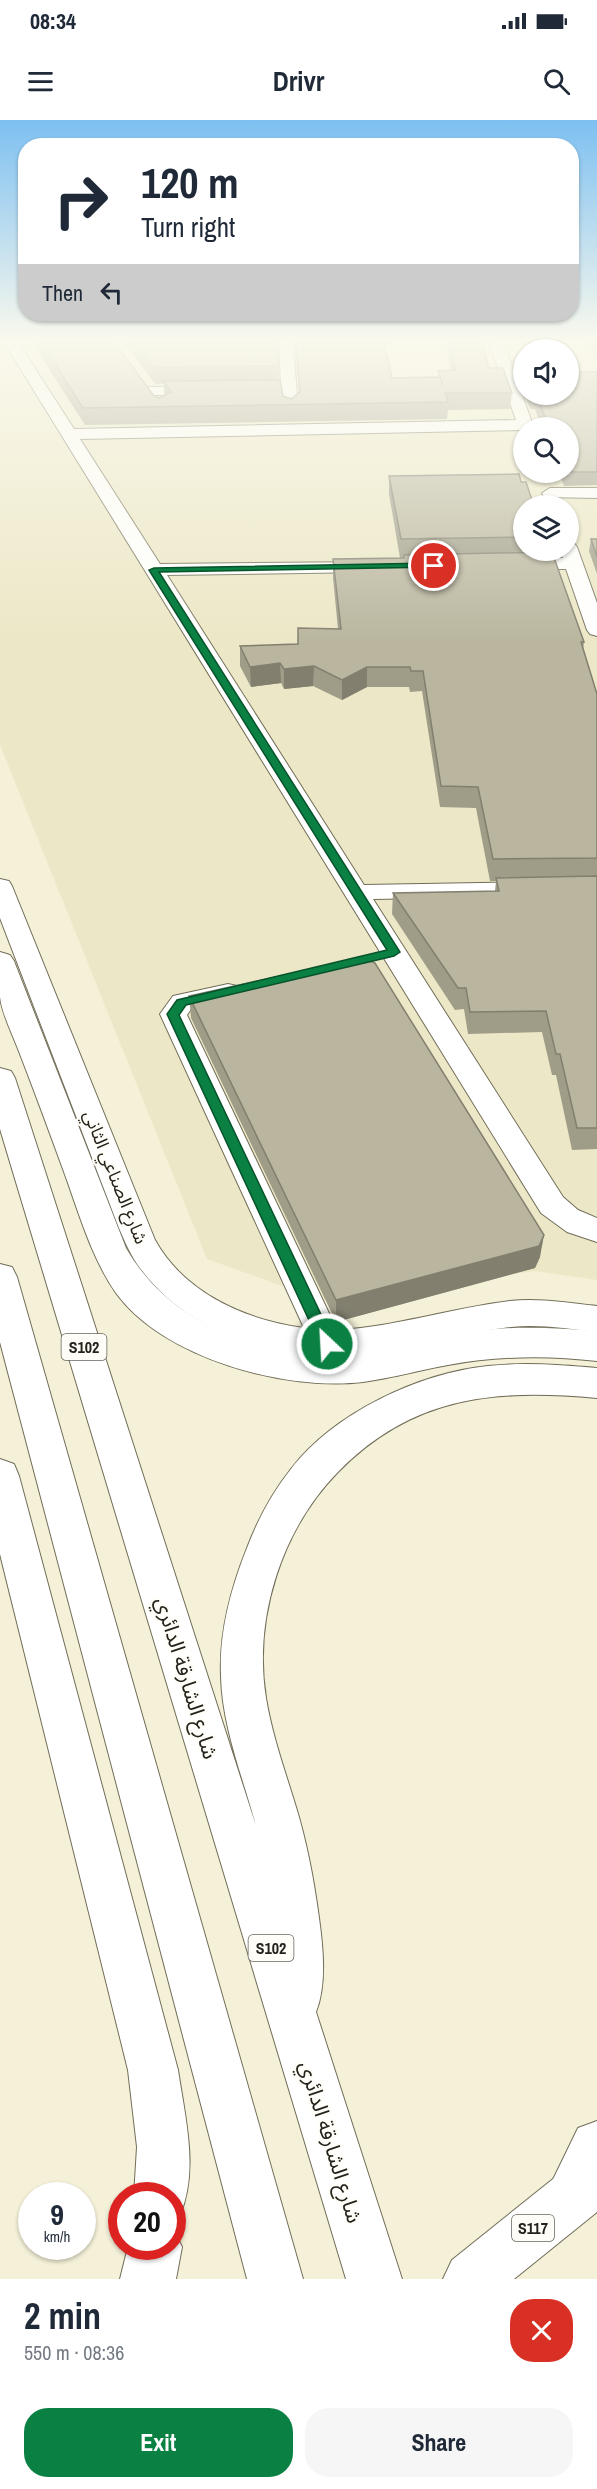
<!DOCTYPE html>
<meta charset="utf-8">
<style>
body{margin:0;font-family:"Archivo Narrow","Noto Sans Arabic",sans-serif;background:#f6f6f7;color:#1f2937;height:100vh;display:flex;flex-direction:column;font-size:22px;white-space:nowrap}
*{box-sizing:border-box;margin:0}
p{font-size:20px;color:#747a83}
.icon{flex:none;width:33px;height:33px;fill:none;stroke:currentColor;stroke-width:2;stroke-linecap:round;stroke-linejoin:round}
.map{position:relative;height:2159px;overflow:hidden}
.sheet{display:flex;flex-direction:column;background:#fff;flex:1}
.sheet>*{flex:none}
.hud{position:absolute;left:18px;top:18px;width:561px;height:183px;border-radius:24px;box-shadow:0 2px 4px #0004;background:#fff;color:#1f2937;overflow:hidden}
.buttons{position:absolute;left:513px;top:219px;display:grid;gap:12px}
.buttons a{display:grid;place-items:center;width:66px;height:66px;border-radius:50%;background:#fff;box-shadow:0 2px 4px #0004;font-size:30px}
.speed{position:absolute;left:18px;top:2062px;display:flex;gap:12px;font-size:30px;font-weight:700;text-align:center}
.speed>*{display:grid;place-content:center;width:78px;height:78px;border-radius:50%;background:#fff;box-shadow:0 2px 4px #0004;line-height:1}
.speed small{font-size:15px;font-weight:400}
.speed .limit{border:9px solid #d22;background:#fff;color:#111}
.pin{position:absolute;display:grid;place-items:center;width:51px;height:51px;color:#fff;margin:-26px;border:3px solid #fff;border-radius:50%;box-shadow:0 2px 6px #0007}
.me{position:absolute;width:66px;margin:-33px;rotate:335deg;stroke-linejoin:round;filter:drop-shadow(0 0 4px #0008)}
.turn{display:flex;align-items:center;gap:21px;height:126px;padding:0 24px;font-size:27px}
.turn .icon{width:78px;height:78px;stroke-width:2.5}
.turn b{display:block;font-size:42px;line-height:51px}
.then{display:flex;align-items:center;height:57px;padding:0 24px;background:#0003;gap:12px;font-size:22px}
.round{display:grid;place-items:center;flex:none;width:63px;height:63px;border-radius:24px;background:#f6f6f7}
.head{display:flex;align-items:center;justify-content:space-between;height:102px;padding:0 24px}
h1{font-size:36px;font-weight:700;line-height:45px}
.primary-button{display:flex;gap:12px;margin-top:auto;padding:12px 24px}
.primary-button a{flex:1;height:69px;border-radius:24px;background:#0b8043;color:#fff;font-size:24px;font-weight:700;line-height:69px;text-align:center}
.primary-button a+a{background:#f6f6f7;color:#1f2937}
.status{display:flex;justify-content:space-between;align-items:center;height:42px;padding:0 30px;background:#fff;direction:ltr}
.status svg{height:16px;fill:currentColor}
header{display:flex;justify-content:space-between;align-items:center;height:78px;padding:0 24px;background:#fff;font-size:27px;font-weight:700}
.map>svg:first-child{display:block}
</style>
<div class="status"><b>08:34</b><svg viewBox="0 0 49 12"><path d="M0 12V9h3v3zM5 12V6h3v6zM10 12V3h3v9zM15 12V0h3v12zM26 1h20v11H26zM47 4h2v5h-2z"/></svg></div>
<header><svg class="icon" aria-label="menu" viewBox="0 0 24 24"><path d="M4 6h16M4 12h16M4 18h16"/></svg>Drivr<svg class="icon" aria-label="search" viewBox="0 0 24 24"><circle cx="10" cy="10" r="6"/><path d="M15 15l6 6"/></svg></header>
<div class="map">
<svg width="597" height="2159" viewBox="0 0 597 2159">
<rect width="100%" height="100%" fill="#f5f1d8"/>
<path fill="#ece7c6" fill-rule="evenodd" d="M0,222H597V1160L535,1151L324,1181L207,1139L0,625ZM524,230H568V274H524ZM524,308H568V352H524ZM524,386H568V430H524Z"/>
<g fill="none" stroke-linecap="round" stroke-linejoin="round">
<g stroke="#716d58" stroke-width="2">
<g id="minor">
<path d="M4,222H18L74,309L516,300L489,222H503L534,308H524V312L519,310L80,319L160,444L373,442L379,443L382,447L379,451L373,452L167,455L364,765L597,761V775L373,779L563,1077L578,1090L597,1098V1122L567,1112L541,1093Z"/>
<path d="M279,222H293L298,289L295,292H285L282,274L149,275L142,271L149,267L281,265Z"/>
<path d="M550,368H597V378L544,377L542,373Z"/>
<path d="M568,422L574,423L577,427L597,483V516L590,514L587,510L566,449H514L508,448L505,444L508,440L514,439L563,438L560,430H568Z"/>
<path d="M0,759L9,761L12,766L155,1120C185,1174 246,1200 304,1208L160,894L173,876L228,864L237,866L241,872L237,878L191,889L187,895L337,1210C396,1207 451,1188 510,1181C539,1178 568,1183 597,1186V1212C568,1209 540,1204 511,1207C462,1212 416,1230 368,1235C285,1244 192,1218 140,1148C131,1136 125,1122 119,1108L0,798Z"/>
</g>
</g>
<g stroke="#716d58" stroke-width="2">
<path id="major" d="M597,2032V2092L514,2159H443L452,2140L578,2039Z"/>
</g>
<g stroke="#716d58" stroke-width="2">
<g id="highway">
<path d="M0,832L10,835L14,841L126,1128C173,1210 272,1242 362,1232C403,1227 442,1215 483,1210C521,1206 559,1208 597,1211V1241C547,1235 497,1236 448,1245C420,1250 392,1258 363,1262C286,1271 164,1239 116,1173C91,1137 79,1093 64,1052C49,1011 34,970 18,929C12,913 2,894 0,877C0,863 0,847 0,832Z"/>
<path d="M0,948L11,951L15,958L256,1706C243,1657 222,1607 221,1556C219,1512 231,1468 247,1428C258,1399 272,1373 291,1349C334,1293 419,1253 488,1246C525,1242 560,1245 597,1248V1278C496,1269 413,1275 338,1352C282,1409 253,1498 266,1578C272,1615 285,1651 296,1687C307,1723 314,1760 319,1798C323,1827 327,1864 316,1892L402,2159H346L0,1009Z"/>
<path d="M0,1144L12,1147L17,1157L303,2159H247L0,1222Z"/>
<path d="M0,1339L14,1344L19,1356L178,1950C185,1997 199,2050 180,2095L172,2098V2076H134L137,2027L128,1950L0,1434Z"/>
<path d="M597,2001V2083L591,2095L572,2103L553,2095L545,2076L578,2008Z"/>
<path d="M172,2107L182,2127L176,2159H120L128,2127H172Z"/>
</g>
</g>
<use href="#minor" fill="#fff" fill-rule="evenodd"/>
<use href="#major" fill="#fff" fill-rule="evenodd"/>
<use href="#highway" fill="#fff" fill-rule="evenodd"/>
</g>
<g fill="#9f9c88">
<path d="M36,222H114L154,276L160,278L164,276V264H155L124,222H278L279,260L283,276L291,279L299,273L295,222H392V226H385L392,258L438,257V251H451L446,222H482L489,248L512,273L510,289L448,290L447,299L85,305L36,229Z"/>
<path d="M589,222H597V240Z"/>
<path d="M522,252H524V272L521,265Z"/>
<path d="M597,252V365L564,366L559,352H568V308H542L535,289H530L524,274H568Z"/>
<path d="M389,356L524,386V430H544V432L584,522L583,530L597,574V1029L572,1030L556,955H552L542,912L468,914L464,889L455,890L392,794L393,773L495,771L496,761H490L476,688L440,687L422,571L410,572L409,567H367L342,580L313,566L284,569L281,563L251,567L240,546V526L298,524L338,509L333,458V439L400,438L389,374Z"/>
<path d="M591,419H597V454L589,431Z"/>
<path d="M189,876L540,1137L535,1148L336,1202L191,898Z"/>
</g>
<g fill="#827f6f">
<path d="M280,543L281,563L251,567L250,547Z"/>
<path d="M314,546L313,566L284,569V549Z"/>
<path d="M367,547V567L342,580V560Z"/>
<path d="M544,1115L540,1137L535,1148L336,1202V1180Z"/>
</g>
<g fill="#b9b59e" stroke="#827f6f" stroke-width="1.5">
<path d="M41,222H114L154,276L160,278L171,272L163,261L280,260L283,276L291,279L300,272L296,222H384L392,258L440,257L443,266L438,251L455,250L450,222H482L489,248H503L512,273H445L448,282L83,288Z"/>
<path d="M135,222H278V246L154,247Z"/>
<path d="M568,252H597V352H568V308H549L537,276H531L530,274H568Z"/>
<path d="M519,354L521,362H526L534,386H524V417L401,419L389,356Z"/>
<path d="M591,419H597V437Z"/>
<path d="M552,432L584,522H581L597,574V738L493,739L478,667L441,666L423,551H411L410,547H367L342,560L314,546L284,549L280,543L250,547L240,526L298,524V508L341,509L333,439L404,438V435Z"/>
<path d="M597,756V1008H577L560,934H556L546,891L470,892L466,868H458L393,773L499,771L496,758Z"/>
<path d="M363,838L375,843L544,1115L539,1126L336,1180L189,876Z"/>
</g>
<linearGradient id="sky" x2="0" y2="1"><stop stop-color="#7dc0f1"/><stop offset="0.42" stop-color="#faf9ed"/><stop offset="1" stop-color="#faf9ed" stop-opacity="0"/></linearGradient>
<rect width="597" height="525" fill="url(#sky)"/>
<path fill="#0b8043" stroke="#07532c" stroke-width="1.5" d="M434,443L437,444V447L159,452L400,832L394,836L186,885L179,895L335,1224L332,1228H322L320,1224L167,894L177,880L387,830L149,450L154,448Z"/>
<g text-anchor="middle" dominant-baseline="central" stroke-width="4.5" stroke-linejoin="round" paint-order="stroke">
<g fill="#fefdf8" stroke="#65645c" stroke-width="1.5">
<rect x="61.5" y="1214" width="45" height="26" rx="4.5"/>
<rect x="248.5" y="1815" width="45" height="26" rx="4.5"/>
<rect x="512" y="2095" width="42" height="26" rx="4.5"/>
</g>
<g font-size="16" font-weight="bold" fill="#242219">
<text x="84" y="1227">S102</text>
<text x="271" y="1828">S102</text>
<text x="533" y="2108">S117</text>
</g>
<g font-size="18" fill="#242219" stroke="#fefdf8">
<text transform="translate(116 1057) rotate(68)">شارع الصناعي الثاني</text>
</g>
<g font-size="21" fill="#242219" stroke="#fefdf8">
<text transform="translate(187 1558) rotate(73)">شارع الشارقة الدائري</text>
<text transform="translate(331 2022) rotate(73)">شارع الشارقة الدائري</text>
</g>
</g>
</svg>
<div class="buttons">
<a><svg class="icon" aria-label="sound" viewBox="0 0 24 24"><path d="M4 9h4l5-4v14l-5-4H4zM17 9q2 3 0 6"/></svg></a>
<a><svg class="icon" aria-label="search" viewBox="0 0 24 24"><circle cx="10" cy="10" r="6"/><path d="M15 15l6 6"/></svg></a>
<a><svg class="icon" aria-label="layers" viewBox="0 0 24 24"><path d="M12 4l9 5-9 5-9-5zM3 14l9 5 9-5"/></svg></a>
</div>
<div class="speed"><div>9<small>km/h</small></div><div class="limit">20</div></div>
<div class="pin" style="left:434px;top:446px;background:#d93025"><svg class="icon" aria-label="arrive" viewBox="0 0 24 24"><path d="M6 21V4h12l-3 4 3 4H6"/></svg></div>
<svg class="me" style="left:327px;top:1224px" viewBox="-20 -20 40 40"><circle r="17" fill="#0b8043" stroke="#fff" stroke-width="3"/><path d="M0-11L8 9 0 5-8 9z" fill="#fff"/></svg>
<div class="hud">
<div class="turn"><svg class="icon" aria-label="right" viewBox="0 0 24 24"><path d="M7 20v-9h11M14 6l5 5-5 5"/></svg><div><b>120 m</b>Turn right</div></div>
<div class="then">Then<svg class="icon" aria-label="left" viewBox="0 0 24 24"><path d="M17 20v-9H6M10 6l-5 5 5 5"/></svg></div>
</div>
</div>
<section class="sheet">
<div class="head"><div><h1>2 min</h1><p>550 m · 08:36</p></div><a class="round" style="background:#d93025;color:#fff"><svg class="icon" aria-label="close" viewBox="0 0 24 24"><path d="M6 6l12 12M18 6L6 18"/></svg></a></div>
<div class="primary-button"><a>Exit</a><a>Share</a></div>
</section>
